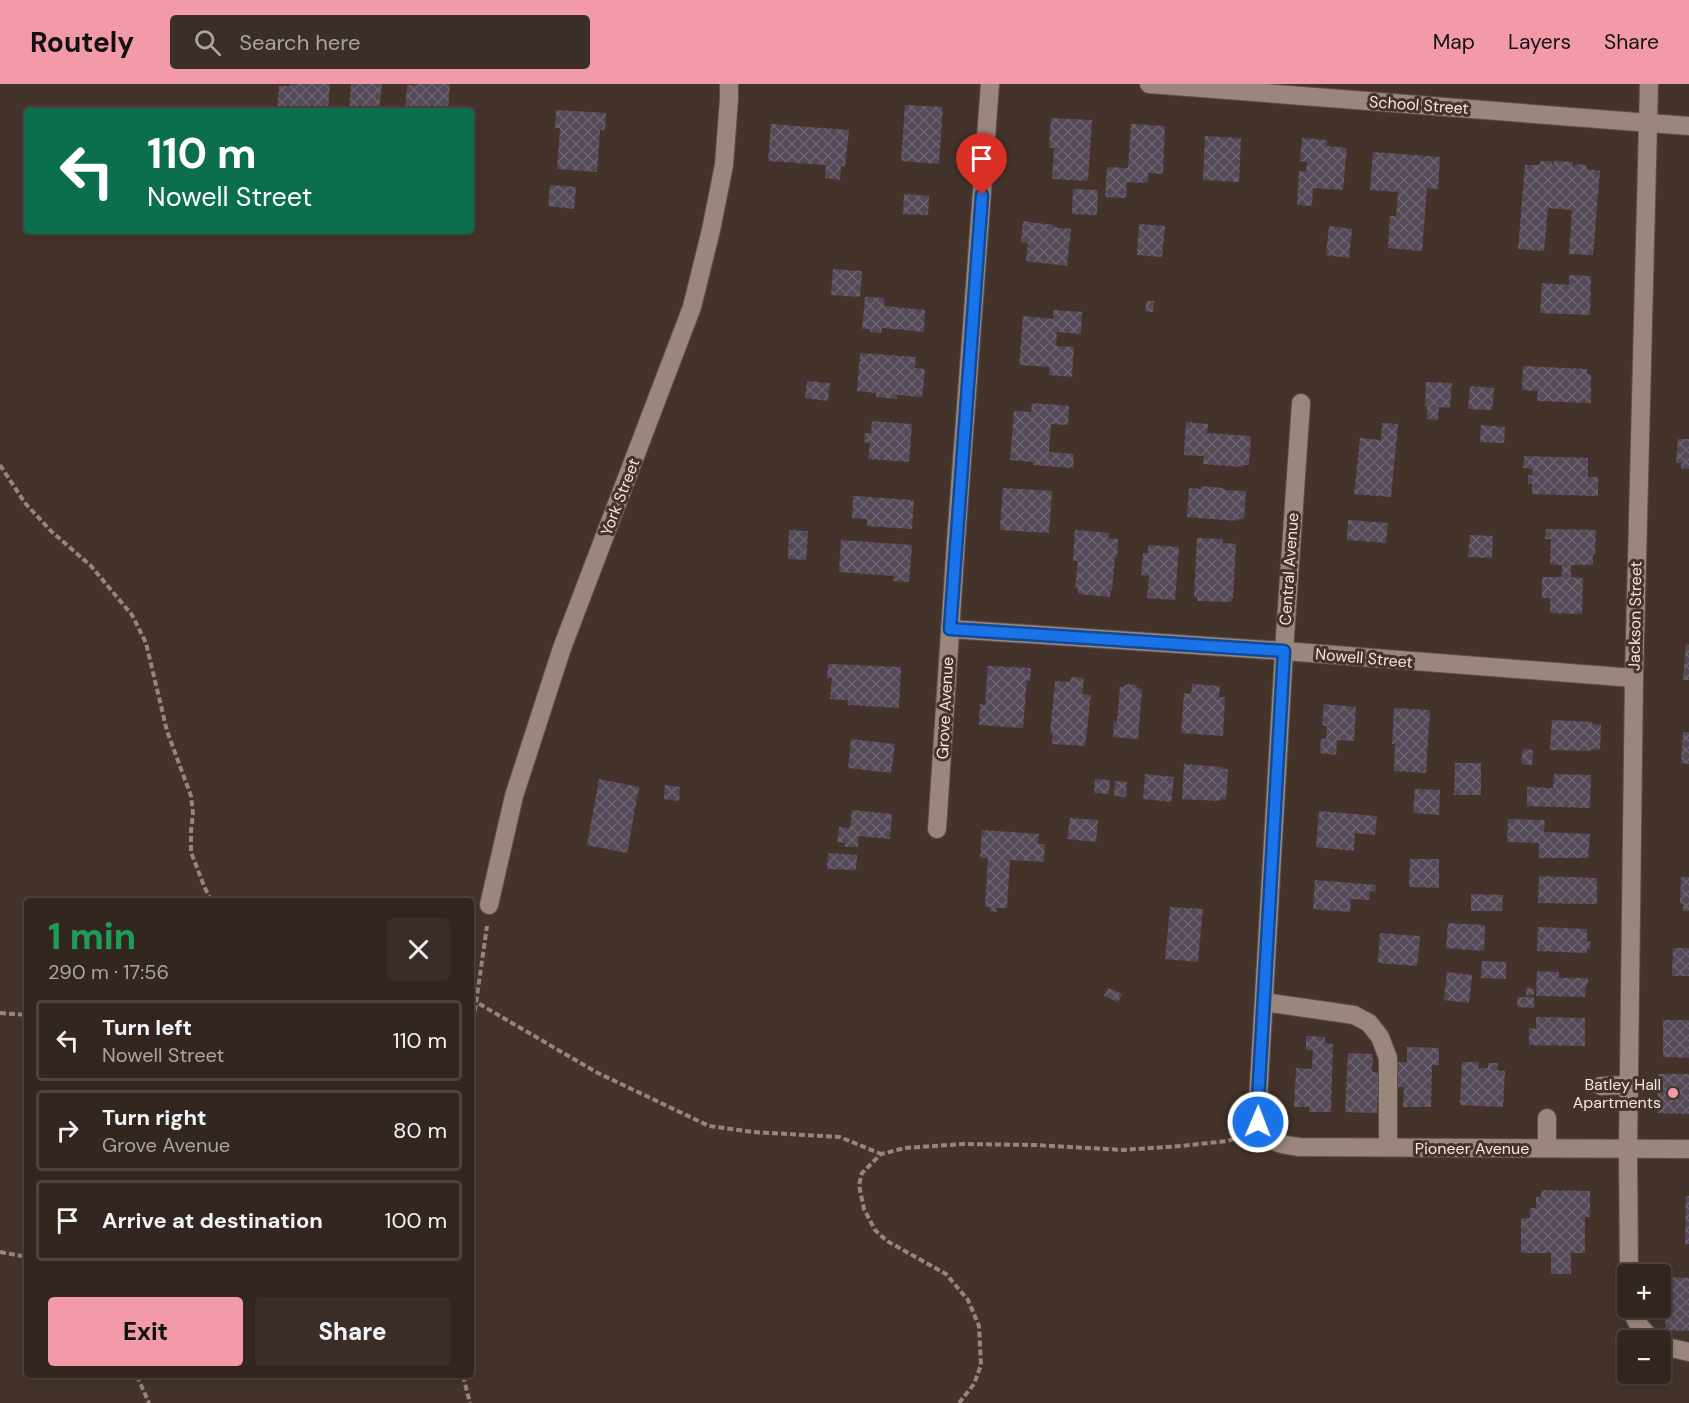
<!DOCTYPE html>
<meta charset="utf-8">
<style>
body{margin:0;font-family:"DM Sans",sans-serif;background:#3b2e29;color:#f1f3f6;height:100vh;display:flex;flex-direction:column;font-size:22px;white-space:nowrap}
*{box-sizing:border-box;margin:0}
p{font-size:20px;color:#a9a5a5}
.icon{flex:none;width:33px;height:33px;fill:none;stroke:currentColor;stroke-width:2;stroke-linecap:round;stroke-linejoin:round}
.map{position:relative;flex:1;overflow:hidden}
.details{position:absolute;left:24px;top:814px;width:450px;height:480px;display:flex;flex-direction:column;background:#332620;border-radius:6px;box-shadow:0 3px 9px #0003,0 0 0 2px #4e433e}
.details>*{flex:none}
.guide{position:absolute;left:24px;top:24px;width:450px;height:126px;border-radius:6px;box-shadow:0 3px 9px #0003,0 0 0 2px #4e433e;background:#0b6e4f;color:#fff;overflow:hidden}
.fabs{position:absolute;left:1617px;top:1180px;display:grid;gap:12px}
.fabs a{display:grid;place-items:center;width:54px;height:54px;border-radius:6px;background:#332620;box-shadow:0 3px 9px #0003,0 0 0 2px #4e433e;font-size:30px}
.pin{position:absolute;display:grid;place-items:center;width:51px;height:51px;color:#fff;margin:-62px -26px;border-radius:50% 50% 50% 0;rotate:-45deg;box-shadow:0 0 6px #0007}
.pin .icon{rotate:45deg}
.me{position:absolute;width:66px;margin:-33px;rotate:1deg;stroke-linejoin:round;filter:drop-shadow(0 0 4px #0008)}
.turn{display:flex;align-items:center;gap:21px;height:126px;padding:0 24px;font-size:27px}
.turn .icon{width:78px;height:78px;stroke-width:2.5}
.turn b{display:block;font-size:42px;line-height:51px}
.round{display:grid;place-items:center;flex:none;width:63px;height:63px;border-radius:6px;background:#3b2e29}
.head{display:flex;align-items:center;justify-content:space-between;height:102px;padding:0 24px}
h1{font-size:36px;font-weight:800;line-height:45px;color:#1e9e55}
.primary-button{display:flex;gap:12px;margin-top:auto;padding:12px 24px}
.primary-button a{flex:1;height:69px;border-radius:6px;background:#f39aa9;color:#111;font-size:24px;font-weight:800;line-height:69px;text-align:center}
.primary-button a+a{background:#3b2e29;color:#f1f3f6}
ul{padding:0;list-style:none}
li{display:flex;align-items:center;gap:18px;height:81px;margin:0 12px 9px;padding:0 12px;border:3px solid #4e433e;border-radius:6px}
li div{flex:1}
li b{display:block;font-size:22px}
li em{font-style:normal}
header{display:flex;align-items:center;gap:36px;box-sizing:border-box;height:84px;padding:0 30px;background:#f39aa9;color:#111}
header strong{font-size:28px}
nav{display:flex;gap:33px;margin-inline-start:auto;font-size:21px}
.search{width:420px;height:54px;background:#3b2e29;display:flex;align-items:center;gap:15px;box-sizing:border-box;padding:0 21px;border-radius:6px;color:#a9a5a5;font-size:22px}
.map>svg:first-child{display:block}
</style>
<header>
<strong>Routely</strong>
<div class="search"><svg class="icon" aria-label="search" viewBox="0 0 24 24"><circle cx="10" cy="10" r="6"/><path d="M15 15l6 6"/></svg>Search here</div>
<nav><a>Map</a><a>Layers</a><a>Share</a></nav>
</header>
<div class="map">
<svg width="1689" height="1319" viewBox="0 0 1689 1319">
<defs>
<pattern id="building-cross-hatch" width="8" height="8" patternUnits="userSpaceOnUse" patternTransform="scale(1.5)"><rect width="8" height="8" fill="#534957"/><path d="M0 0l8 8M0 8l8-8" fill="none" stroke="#6c636f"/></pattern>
</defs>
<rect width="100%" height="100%" fill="#44332b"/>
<g fill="url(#building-cross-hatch)">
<path d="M290,0H330L328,27H277L279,2H290Z"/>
<path d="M351,0H382L379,27H349Z"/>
<path d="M418,0H450L448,27H405L407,1H418Z"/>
<path d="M905,21L943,23L939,80L901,77Z"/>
<path d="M556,26L606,29L605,46H600L597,88L557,85L560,44H555Z"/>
<path d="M1051,34L1092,36L1088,97L1052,95L1054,64H1049Z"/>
<path d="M771,40L849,46L845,83L841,82L840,96L825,94L826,81L768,77Z"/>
<path d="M1131,40L1165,42L1163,90L1148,89V99L1127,98L1126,114L1105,113L1107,83L1128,84Z"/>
<path d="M1205,52L1241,54L1239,98L1203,96Z"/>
<path d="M1302,54L1327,56V62L1347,64L1343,106L1313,104L1312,122L1297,121L1299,87L1306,88L1307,78L1300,77Z"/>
<path d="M1373,68L1440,73L1438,105L1427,104L1422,167L1388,164L1390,132H1396L1398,108L1370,106Z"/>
<path d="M1541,77H1551L1554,82V77L1573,78V84L1577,80L1586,81L1587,85L1600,87L1593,171L1569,170L1572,126L1548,124L1544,167L1518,165L1525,81H1539Z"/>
<path d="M550,101L576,103L574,125L548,122Z"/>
<path d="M1073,105L1098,106L1097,131L1072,130Z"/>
<path d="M904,110L929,112L928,131L903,130Z"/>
<path d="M1023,137L1053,141V143L1071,145L1067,182L1026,177L1028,159L1021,158Z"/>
<path d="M1139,140L1165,142L1162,173L1137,171Z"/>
<path d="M1329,142L1352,145L1349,174L1326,171Z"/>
<path d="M833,185L862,187L860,213L831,211Z"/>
<path d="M1569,191L1591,192L1590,231L1540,229L1542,199L1569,201Z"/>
<path d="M865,213L884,214V222L925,226L924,248L882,244L881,249L870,248V245H862Z"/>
<path d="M1147,217H1154L1153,228L1145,227Z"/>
<path d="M1054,226L1082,228L1081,250L1057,248L1056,262L1074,263L1072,293L1049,291L1050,283L1019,281L1023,232L1053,235Z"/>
<path d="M860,269L916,273L915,284L925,285L922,313L897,311V315L876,313V309L857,307Z"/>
<path d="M1523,282L1587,285V290H1591V319L1537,317L1538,307L1522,306Z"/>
<path d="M807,297L830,299L828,317L805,314Z"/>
<path d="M1426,298L1452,299L1450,324L1439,323L1438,336L1427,335V322H1425Z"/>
<path d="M1470,302L1494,304L1492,326L1468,325Z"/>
<path d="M1032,319L1069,322L1068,341L1051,340L1049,368L1074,370L1073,384L1033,381V378L1010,376L1014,327L1031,328Z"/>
<path d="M872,337L912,340L909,378L868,375L870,359L864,358L865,349H871Z"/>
<path d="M1186,338L1208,340L1207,349L1251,352L1249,381H1243V383L1203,380L1204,372L1184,371Z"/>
<path d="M1382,339L1398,340L1391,413L1354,410L1360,354L1381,356Z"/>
<path d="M1481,341L1505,343L1504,359L1480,358Z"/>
<path d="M1678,355H1689V385H1681V379H1676Z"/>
<path d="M1524,372L1588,374V393H1598V412L1532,410V400H1528V391H1532L1533,385L1523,384Z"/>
<path d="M1201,402L1224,404V406L1246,407L1244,435H1238V437L1187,433L1189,404L1201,405Z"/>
<path d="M1003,404L1052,407L1049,449L1000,446Z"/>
<path d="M853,412L914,416L912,445L867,442V435L852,434Z"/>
<path d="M1348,436L1388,439L1386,459L1347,456Z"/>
<path d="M1546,445L1596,446L1595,470H1593V481H1571V493L1583,494L1582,530L1550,529V514H1542V493H1562V481L1550,480L1551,455H1545Z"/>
<path d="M789,446L808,447L806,476L788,475Z"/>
<path d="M1075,446L1109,449L1108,454L1118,455L1117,474L1115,473L1112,506L1110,507V513L1078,510V504H1075L1078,477H1073Z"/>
<path d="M1470,451L1493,452L1492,474L1468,473Z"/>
<path d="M1197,454L1223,455L1222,459L1236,460L1233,514H1232L1231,518L1197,517V512L1194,513Z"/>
<path d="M841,456L912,461L909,498L893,497L894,492L839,488Z"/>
<path d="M1148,461L1179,463L1175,516L1147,514L1149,492L1141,491L1143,469H1148Z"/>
<path d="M1686,560L1689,561V596H1683Z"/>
<path d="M828,580L901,583L899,624L848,621V616L830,615L832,594H827Z"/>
<path d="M988,582L1031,584L1030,597L1027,596L1023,644L979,641L980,620L985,621Z"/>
<path d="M1071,593L1084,594L1082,610L1091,611L1085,662L1052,660L1053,650L1050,649L1055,597L1070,598Z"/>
<path d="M1128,600L1135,601L1137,604L1142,605L1138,655L1113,653L1114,638H1117L1120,603H1123Z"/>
<path d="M1192,600L1220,602L1219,613H1225L1223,652L1181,649L1184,609L1191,610Z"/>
<path d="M1324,620L1356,623L1354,657L1337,656L1336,671L1320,669L1321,654L1326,655L1327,642H1322Z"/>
<path d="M1394,624L1430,626L1426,689L1394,687L1395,660H1392Z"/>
<path d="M1552,636L1592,638V640L1601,641L1600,666L1591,665L1590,667L1550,666Z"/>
<path d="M1683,648H1689V680L1681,679Z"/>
<path d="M851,655L895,660L891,689L848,684Z"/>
<path d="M1523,665L1533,666L1532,681L1521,680Z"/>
<path d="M1455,679H1481V711H1454Z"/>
<path d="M1184,680L1222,683V685H1228L1226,716L1220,715V717L1182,715Z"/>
<path d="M1145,690L1174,693L1171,718L1143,715Z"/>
<path d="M1554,690L1591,691L1590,724L1527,722V703L1553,704Z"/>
<path d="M599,695L639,703L627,769L587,761Z"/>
<path d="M1095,695L1110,696L1109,710L1094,709Z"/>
<path d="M1115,697L1127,698L1126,713L1114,712Z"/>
<path d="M665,701L680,703L679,717L664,715Z"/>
<path d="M1415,705L1440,706L1439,731L1413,729Z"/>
<path d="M852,726L892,730L890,755L858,752V763H845V759L837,758L839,743L850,744Z"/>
<path d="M1319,727L1377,732L1375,751L1355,749L1354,767L1316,763Z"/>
<path d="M1070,734L1098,736L1096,758L1067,755Z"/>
<path d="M1508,735L1545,736L1544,748L1590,750L1588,774H1539V759L1507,758Z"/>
<path d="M982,746L1039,750L1038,760H1045L1044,778L1010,776L1007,824H996L997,828L990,827L991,823H985L988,774H980Z"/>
<path d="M828,769L857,771L856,786L827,785Z"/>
<path d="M1410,775H1439V804L1409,803Z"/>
<path d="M1539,792L1597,794V820L1538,819Z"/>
<path d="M1681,793H1689V827H1683V820L1680,819Z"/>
<path d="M1315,796L1376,801L1375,808L1370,807L1369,816L1351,815L1350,828L1313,825Z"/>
<path d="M1471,810L1503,811L1502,827H1471Z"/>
<path d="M1170,823L1203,825L1198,878L1165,875Z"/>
<path d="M1448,839L1485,841L1484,867L1446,864Z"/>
<path d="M1538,843L1587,845V858L1590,857V865L1587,864V869L1537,867Z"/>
<path d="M1380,849L1420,852L1417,882L1378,879Z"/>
<path d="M1673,864H1689V892H1672Z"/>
<path d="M1482,877L1506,878V895L1481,894Z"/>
<path d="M1537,887L1559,888V894H1588V899L1586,900L1585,913L1536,912Z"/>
<path d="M1447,888L1472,891L1469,919L1444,916Z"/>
<path d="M1108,904L1122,910L1118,918L1104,912Z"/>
<path d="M1526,904L1534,905V911L1526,912Z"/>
<path d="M1518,913H1534V924L1517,923Z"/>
<path d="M1536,933L1585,934V962L1529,961V944L1536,945Z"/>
<path d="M1663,936H1689V974L1663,973Z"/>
<path d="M1306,952L1325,953V959L1333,960L1331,1028H1309V1023H1294L1296,984L1312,985L1313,966H1306Z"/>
<path d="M1407,963L1439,964V981H1432L1431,1023H1403L1404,1003H1397V978H1407Z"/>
<path d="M1348,969L1373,970L1372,988L1379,989L1377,1029L1345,1028Z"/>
<path d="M1462,978H1479L1478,984H1488V979H1498L1497,986L1505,987L1503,1023L1460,1021Z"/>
<path d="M1658,990H1689V1030L1657,1029Z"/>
<path d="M1542,1106L1590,1107V1133H1585V1169H1571V1190H1551V1169H1521V1134H1530V1124H1536V1113H1541Z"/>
<path d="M1686,1112H1689V1160H1685Z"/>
<path d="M1667,1193L1689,1194V1247L1665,1246Z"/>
</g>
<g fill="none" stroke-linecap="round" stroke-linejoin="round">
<g stroke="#5e4f49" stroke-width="20">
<g id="minor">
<path d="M1149,0L1689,42"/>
<path d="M1301,319L1284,567L1258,1016L1260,1047C1271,1059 1284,1061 1299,1063L1689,1065"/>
<path d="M950,545L1284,567L1634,594"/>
<path d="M937,745L956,457L990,0"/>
<path d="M489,821L514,712L562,564L692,223L711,146L724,81L729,15V0"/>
<path d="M1264,918L1354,931L1369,939L1380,953L1388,974V1063"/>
<path d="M1601,1002L1628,1001"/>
<path d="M1547,1064V1034"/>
<path d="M1629,1191L1628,1065L1634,594L1649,0"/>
<path d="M1631,1224C1635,1238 1644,1249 1655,1257"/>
<path d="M1660,1260L1667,1263L1689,1268"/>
</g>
</g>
<g stroke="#94857f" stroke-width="4" stroke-dasharray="6 3" stroke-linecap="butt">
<path d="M0,381L25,419L51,447L91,482L132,531L146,559L167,647L191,712L193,730L191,747V768L204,802L212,818"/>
<path d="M471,916L476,918L596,988L709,1042L753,1048L840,1053L881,1070"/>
<path d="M0,929L27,931"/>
<path d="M471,954L487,842"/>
<path d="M0,1168L27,1173"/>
<path d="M137,1292L149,1319"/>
<path d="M463,1292L470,1319"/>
<path d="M959,1319L974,1300L981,1281L979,1242L968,1216L946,1190L887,1157L875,1146L864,1125L859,1101L862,1089L881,1070L905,1064L963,1060L1035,1061L1123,1066L1181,1062L1227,1057L1240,1053"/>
</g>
<use href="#minor" stroke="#9a867d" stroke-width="18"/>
</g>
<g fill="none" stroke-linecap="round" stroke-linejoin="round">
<g stroke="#114b97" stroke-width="15">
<path id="route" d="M982,111L950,545L1284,567L1258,1016V1038"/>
</g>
<use href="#route" stroke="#1a73e8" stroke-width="10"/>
</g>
<circle fill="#f39aa9" stroke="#44332b" stroke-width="2" cx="1673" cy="1009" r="6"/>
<g text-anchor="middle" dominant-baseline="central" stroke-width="6" stroke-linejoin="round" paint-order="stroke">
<g font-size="16" fill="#f2e7e2" stroke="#44332b">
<text transform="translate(1419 21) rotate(4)">School Street</text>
<text transform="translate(620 413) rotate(-69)">York Street</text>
<text transform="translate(1289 485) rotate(-86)">Central Avenue</text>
<text transform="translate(1635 532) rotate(-89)">Jackson Street</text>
<text transform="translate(1364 574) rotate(5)">Nowell Street</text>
<text transform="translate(945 624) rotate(-87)">Grove Avenue</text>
<text x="1472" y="1064">Pioneer Avenue</text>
</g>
<g font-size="16" fill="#f2e7e2" stroke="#44332b" text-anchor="end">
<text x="1661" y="1000">Batley Hall<tspan x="1661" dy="18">Apartments</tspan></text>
</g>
</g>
</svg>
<div class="fabs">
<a>+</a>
<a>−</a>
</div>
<div class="pin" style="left:982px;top:111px;background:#d93025"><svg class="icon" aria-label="arrive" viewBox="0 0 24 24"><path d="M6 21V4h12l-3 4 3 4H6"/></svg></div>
<svg class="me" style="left:1258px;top:1038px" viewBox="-20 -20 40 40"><circle r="17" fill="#1a73e8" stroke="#fff" stroke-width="3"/><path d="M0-11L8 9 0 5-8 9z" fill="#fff"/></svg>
<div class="guide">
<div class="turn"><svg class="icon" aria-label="left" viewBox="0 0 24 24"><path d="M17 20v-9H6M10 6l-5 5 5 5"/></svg><div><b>110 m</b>Nowell Street</div></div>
</div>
<section class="details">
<div class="head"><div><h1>1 min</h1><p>290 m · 17:56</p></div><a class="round"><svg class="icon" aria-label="close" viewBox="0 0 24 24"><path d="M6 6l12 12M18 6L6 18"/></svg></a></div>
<ul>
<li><svg class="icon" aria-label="left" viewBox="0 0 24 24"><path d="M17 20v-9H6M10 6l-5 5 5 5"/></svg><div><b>Turn left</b><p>Nowell Street</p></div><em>110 m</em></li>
<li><svg class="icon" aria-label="right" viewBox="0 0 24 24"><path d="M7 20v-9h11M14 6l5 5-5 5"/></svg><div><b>Turn right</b><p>Grove Avenue</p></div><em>80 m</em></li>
<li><svg class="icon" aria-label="arrive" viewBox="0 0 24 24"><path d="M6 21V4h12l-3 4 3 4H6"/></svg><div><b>Arrive at destination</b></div><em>100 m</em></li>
</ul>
<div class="primary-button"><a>Exit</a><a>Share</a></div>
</section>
</div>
